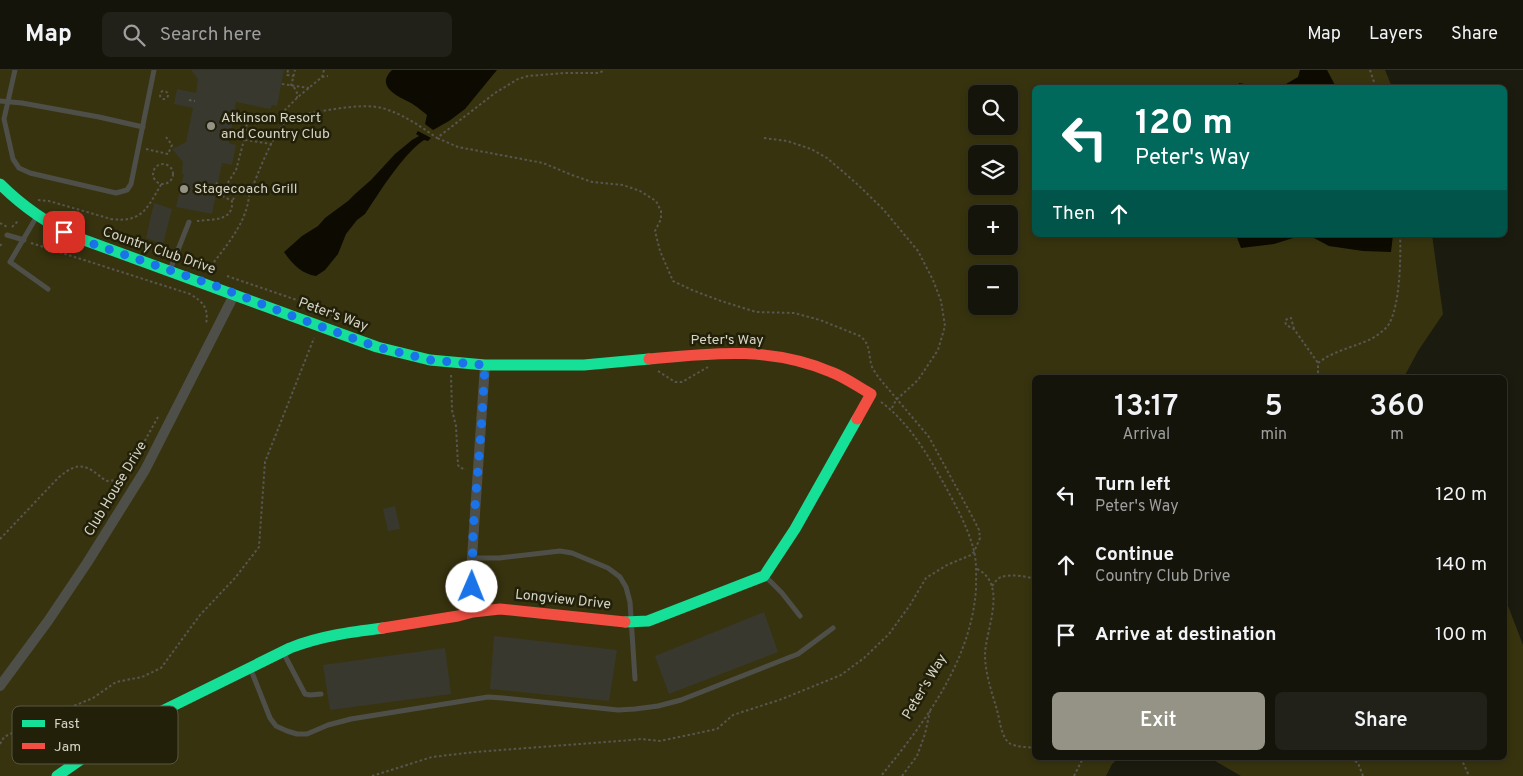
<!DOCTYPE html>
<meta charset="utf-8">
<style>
body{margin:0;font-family:Overpass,sans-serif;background:#222119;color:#f1f3f6;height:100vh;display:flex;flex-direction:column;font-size:19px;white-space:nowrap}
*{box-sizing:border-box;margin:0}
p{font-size:16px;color:#9d9e9d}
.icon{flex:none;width:28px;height:28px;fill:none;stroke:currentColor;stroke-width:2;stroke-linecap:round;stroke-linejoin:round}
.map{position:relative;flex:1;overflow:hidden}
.drawer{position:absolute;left:1032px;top:305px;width:475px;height:385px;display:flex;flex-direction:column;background:#15140b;border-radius:8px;box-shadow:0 2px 8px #0003,0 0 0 1px #34332c}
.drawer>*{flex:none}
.top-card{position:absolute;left:1032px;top:15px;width:475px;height:152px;border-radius:8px;box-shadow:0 2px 8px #0003,0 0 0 1px #34332c;background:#00695c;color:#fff;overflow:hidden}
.buttons{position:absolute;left:968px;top:15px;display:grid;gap:10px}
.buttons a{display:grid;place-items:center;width:50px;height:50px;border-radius:8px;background:#15140b;box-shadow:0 2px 8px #0003,0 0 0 1px #34332c;font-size:25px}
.pin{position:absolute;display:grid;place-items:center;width:42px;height:42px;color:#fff;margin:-21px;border-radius:10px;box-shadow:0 2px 8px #0006}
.me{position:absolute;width:55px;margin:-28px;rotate:1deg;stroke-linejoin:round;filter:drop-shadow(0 0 4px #0008)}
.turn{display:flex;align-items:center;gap:18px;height:105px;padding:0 20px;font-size:22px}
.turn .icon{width:65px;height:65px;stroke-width:2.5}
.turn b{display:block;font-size:35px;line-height:42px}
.then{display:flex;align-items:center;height:48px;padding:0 20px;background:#0003;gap:10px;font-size:19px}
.eta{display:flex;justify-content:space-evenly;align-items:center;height:85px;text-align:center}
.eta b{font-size:30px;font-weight:600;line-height:35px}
.primary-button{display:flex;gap:10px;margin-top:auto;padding:10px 20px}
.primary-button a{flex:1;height:58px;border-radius:8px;background:#949386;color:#fff;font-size:20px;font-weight:600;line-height:58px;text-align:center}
.primary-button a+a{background:#222119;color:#f1f3f6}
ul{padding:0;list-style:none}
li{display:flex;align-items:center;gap:15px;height:70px;padding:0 20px}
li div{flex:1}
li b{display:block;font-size:19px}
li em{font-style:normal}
header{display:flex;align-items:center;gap:30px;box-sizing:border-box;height:70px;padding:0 25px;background:#15140b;border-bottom:1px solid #34332c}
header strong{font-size:24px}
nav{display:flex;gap:28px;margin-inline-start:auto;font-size:18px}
.search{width:350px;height:45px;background:#222119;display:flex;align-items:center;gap:12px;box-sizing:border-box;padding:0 18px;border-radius:8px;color:#9d9e9d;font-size:19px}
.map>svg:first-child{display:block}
</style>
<header>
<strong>Map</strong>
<div class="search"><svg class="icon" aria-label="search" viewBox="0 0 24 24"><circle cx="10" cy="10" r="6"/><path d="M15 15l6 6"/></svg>Search here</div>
<nav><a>Map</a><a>Layers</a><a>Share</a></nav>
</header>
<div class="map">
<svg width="1523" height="706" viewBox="0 0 1523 706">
<rect width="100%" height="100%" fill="#1c1b0f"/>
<g fill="#37330f" fill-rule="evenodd">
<path d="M0,0H1385L1392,17L1035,18V165H1432L1443,244L1418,281L1404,307L1035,308V688H1119L1112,694L1106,706H0ZM976,24H1009V56H976ZM976,84H1009V116H976ZM976,144H1009V176H976ZM976,204H1009V236H976Z"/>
<path d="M1505,528L1523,575V706H1241L1210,688H1505Z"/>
</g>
<g fill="#0d0a01">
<path d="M392,0H497L465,39L449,51L433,60L425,54L427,45C421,40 414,34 407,31C395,25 376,15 392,0Z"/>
<path d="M1300,0H1327L1336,17H1238L1239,13L1250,15L1286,14L1298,7Z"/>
<path d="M418,61L431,68L428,71L424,70C402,85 380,122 365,144L357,150L346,164L338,184L325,200L316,206C302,204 292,194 284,182L302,166L318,156L325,148L348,131L355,124L371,110L395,84L412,70L419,66L416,64Z"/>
<path d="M1236,165H1393L1391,182L1363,181L1329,176L1314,168H1293L1274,174L1241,178Z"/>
</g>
<g fill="#39382e">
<path d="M191,0H284L277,36L272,35L270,39L236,32L229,73L236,75L232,95L222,93L212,144L176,137L184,104H182L183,92L172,79L186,72L193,38L174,34L177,19L196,23L198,9Z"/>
<path d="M154,133L172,139L163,174L146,168Z"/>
<path d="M395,436L400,459L388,461L383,439Z"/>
<path d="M764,542L778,582L669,624L655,586Z"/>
<path d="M494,566L617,580L609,631L490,619Z"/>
<path d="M445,578L451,624L330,640L323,595Z"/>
</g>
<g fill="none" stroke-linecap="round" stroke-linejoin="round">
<g stroke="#575650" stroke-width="2" stroke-dasharray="2.5 2.5" stroke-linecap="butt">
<path d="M288,0L287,5L294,6"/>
<path d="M1370,0L1376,18"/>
<path d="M322,7L328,6"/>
<path d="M282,14L309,18"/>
<path d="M291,16L295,0"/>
<path d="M294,17L297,23V28"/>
<circle cx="164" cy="25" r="4"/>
<path d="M189,30L195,31"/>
<path d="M281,44L298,27L322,7L324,0"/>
<path d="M764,68L787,71L811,79L827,88L856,113L883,139L918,181L933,210L941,231L945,256L938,280L918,310L896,330L891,340"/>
<path d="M245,70L272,74"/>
<path d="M146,79L168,84L172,75L166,67"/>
<circle cx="163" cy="104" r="10"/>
<path d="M216,113L236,123"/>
<path d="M225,117L236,100L244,70L247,53"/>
<path d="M38,130L49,131L111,149C143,153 147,138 162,113"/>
<path d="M233,130C237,119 242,119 253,115"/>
<path d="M197,151C211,149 234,152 232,131L219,124"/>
<path d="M0,153L7,157"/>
<path d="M12,157L19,150"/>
<path d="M31,173L190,224C203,232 209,238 206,254"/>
<path d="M0,176L3,172"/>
<path d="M208,200C224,178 246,155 249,126C259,101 271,67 289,47C315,43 358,32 382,38C403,44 420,56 437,68L495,23L518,9L528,6L565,3H599L605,0"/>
<path d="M227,206L323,239L339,249"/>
<path d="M311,235L312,241"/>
<path d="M1294,259L1291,248H1288L1285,251L1286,255L1294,259L1318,293"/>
<path d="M658,301L675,312H682L708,297"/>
<path d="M451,305L452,340L456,356L458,395L460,398L466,399"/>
<path d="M1318,308V293C1333,281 1354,277 1371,269C1378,265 1385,260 1389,254C1400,235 1401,187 1400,165"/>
<path d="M881,332C909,353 926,382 943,412C955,434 968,457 974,481C977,494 976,506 976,519C971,591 925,652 881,706"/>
<path d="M0,469L59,407C80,390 86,395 106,411L119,410L128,401L158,347"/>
<path d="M977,499C1008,514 986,559 985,584C985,605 993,625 998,644C1000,653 1002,667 1009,673C1015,677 1027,677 1035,678"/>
<path d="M992,516C995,512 997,509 1001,507C1010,504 1026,506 1035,509"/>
<path d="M0,674L4,667L30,654L93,628L116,612L142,607L161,598L200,545L235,508L259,477L265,392L314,268"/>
<path d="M1351,688L1358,693L1363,706"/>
<path d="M1461,688L1469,706"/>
<path d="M372,706L432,687L475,682L619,671L642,669L660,671L717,659L733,645L782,629L841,605L864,588L889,564L910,535L926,508L947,495L971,485L974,482L980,468L979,460L973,448L929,367L879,308C877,305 874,301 872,297C868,285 871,274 860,266L820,250L794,243L756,242L721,231L692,220L673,211L660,181L655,161L661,149V141L656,131L640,121L623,115L592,112L572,105L543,93L458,77L437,68"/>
<path d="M902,706L917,686L925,664L930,641"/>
<path d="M1074,706L1083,688"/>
</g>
<g stroke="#4f4f4a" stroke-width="5">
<path d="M15,0L4,49L13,89L19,98L30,103L116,123L127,120L131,114L154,0"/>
<path d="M0,31L22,33L99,47L143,57"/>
<path d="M37,146L10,192L48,219"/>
<path d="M7,165L24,170"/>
<path d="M170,200L189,152"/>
<path d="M472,488H499L560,481L572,483L608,498L620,507L626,517L630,532L635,609"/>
<path d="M765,506L782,523L800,546"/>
<path d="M284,584L305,624L310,625L321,624"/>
<path d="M251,600L270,648L276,656L287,661L297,664H307L328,655L351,649L488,627L503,628L618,640L635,639L658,636L681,630L798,584L833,558"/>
</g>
<g stroke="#4f4f4a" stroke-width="10">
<path d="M473,542L472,488L485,295"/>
<path d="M0,616L48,551L87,493L145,400L234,225"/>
</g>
<g stroke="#16e098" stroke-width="11">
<path d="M0,114C23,137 46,153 76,167L377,277L430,290L485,295H584L649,289"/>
<path d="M625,552L648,551L764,506L795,459L857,349"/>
<path d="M57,706L112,668L144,650L290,578C320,566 351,562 383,558"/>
</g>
<g stroke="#f24e42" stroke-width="11">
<path d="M649,289C712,283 770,276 831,302C845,307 858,317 871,324L857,349"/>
<path d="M383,558L458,546L473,542L500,539L625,552"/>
</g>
</g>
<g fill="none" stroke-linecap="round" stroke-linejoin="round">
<path stroke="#1a73e8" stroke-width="9" stroke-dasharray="0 16.2" d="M64,162L76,168L216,216L295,247L377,277L430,290L485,295L481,362L473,461L472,517"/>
</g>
<g fill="#949386" stroke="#222009" stroke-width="2">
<circle cx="211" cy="56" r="5"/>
<circle cx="184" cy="119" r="5"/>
</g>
<g text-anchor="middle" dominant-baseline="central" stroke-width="5" stroke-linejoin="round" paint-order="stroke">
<g font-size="14" fill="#d5d4c6" stroke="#222009" text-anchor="start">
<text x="221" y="48">Atkinson Resort<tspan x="221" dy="16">and Country Club</tspan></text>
<text x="194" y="119">Stagecoach Grill</text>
</g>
<g font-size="14" fill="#d5d4c6" stroke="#222009">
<text transform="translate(159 181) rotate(19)">Country Club Drive</text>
<text transform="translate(333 245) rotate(20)">Peter's Way</text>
<text x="727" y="270">Peter's Way</text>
<text transform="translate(116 419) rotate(-59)">Club House Drive</text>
<text transform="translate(563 530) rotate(6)">Longview Drive</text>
<text transform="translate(925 617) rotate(-59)">Peter's Way</text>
</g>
</g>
<rect x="12" y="636" width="166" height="58" rx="8" fill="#222009" stroke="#585642" stroke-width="1"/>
<rect x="22" y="650" width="23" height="7" fill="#16e098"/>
<rect x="22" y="673" width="23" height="6" fill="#f24e42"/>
<g font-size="14" fill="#d5d4c6">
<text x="54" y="658">Fast</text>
<text x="54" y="681">Jam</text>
</g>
</svg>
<div class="buttons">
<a><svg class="icon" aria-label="search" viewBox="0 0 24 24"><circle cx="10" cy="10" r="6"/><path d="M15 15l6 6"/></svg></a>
<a><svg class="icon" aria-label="layers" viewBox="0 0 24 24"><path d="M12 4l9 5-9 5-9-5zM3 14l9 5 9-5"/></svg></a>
<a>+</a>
<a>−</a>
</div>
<div class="pin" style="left:64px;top:162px;background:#d93025"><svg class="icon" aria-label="arrive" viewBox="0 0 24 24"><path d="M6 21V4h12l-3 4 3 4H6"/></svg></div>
<svg class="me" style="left:472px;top:517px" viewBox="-20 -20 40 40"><circle r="19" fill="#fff"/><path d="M0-13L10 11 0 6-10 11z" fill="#1a73e8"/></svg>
<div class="top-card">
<div class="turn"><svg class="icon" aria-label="left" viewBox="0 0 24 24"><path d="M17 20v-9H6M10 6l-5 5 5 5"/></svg><div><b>120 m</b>Peter's Way</div></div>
<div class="then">Then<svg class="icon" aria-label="ahead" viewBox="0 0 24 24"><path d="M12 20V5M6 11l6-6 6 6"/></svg></div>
</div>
<section class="drawer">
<div class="eta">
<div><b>13:17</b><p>Arrival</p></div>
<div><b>5</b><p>min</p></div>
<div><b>360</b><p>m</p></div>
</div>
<ul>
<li><svg class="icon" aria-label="left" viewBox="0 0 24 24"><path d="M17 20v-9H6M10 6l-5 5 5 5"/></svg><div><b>Turn left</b><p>Peter's Way</p></div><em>120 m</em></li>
<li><svg class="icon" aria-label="ahead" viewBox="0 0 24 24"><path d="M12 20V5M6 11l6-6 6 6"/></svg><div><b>Continue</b><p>Country Club Drive</p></div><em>140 m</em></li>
<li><svg class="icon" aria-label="arrive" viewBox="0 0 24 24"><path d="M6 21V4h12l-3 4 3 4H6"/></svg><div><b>Arrive at destination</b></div><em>100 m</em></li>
</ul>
<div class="primary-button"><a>Exit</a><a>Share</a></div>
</section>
</div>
